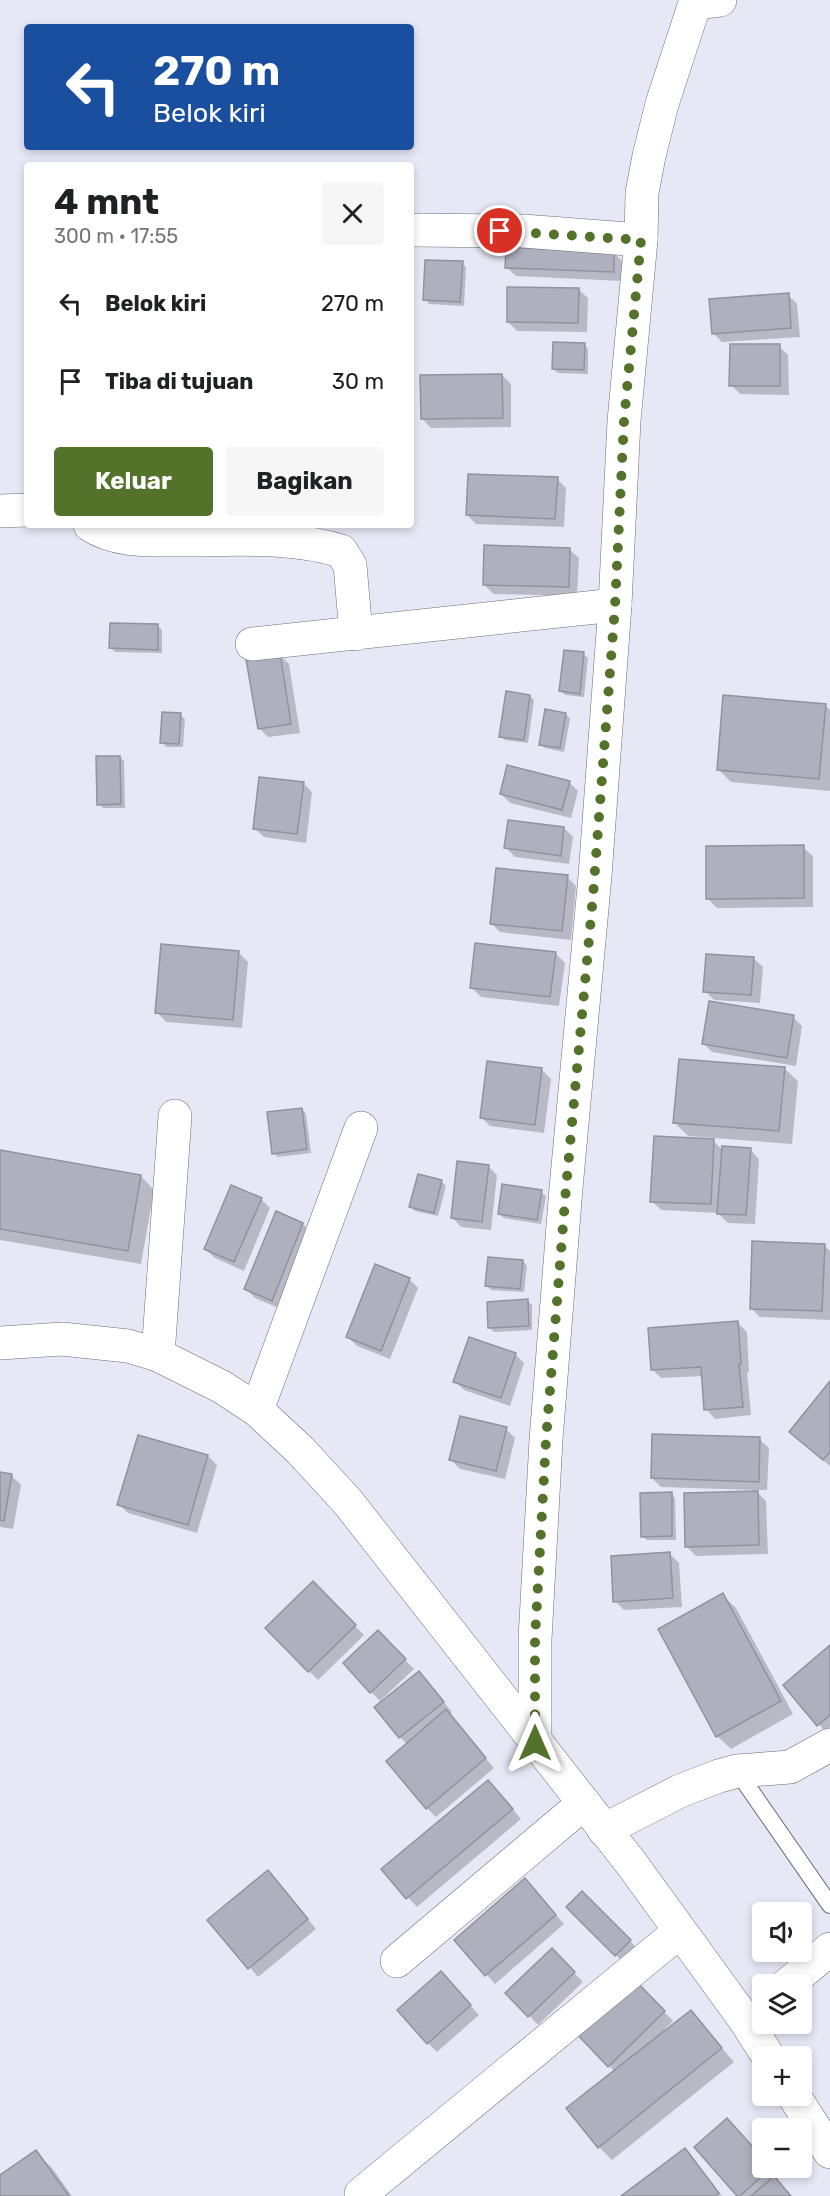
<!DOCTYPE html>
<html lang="id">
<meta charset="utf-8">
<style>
body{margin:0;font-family:Rubik,sans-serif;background:#f6f6f6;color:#202124;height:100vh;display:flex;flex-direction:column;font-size:22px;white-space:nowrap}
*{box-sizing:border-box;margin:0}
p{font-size:20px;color:#757577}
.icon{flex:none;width:33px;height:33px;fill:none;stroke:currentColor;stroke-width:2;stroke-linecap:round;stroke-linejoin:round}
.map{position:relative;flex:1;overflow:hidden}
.sheet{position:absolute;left:24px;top:162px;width:390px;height:366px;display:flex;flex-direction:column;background:#fff;border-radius:6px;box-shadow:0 3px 9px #0003}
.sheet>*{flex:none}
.top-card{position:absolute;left:24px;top:24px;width:390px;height:126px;border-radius:6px;box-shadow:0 3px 9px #0003;background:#1a4fa0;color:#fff;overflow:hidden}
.buttons{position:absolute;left:752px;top:1902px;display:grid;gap:12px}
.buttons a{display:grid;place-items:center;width:60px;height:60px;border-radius:6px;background:#fff;box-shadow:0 3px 9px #0003;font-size:30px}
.pin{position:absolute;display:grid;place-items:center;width:51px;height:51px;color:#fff;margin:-26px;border:3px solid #fff;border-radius:50%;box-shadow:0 2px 6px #0007}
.me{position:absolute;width:66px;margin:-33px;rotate:0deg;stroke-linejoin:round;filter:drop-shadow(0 0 4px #0008)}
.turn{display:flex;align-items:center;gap:21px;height:126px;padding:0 30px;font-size:27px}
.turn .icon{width:78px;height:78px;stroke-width:2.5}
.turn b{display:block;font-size:42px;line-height:51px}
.round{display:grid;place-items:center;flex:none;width:63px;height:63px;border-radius:6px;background:#f6f6f6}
.overview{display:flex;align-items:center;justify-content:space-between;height:102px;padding:0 30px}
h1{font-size:36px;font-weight:700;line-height:45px}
.cta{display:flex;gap:12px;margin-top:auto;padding:12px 30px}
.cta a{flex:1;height:69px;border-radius:6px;background:#54732a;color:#fff;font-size:24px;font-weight:700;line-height:69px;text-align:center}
.cta a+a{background:#f6f6f6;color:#202124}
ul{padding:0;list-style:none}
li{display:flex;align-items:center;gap:18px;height:78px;padding:0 30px}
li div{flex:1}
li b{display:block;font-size:22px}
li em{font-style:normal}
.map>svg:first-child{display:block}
</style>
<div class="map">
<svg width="830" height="2196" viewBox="0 0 830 2196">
<rect width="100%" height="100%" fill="#e7e8f5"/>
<g fill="#0003">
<path d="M614,253L623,262L622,281L516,276L506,267Z"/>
<path d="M462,263L466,267L464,306L429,304L425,299Z"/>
<path d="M578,289L588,298L587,332L517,331L508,322Z"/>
<path d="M788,295L797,304L800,337L722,342L713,333Z"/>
<path d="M584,344L588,349V374L558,373L553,369Z"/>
<path d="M779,346L788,355L789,395L740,394L731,385Z"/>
<path d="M502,375L511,384V427L431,428L422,419Z"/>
<path d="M557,479L566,488L564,527L476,524L467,515Z"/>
<path d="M569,549L579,558L577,596L494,594L484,585Z"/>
<path d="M158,626L162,630V653L115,652L111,648Z"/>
<path d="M583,654L588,658L584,697L565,695L561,691Z"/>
<path d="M280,655L289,664L300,733L268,737L259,728Z"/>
<path d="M530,696L534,700L528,743L505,740L501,736Z"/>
<path d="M826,706L830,710V791L731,782L718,769Z"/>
<path d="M566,714L570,719L564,752L545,748L540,744Z"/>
<path d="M180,715L185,719L183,747H166L162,742Z"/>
<path d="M120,757L124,761L125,808H103L99,804Z"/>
<path d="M569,782L578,791L571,818L510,803L501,794Z"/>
<path d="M303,783L312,792L306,843L264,837L254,828Z"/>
<path d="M564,828L573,837L569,864L515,857L506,848Z"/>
<path d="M803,847L813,856V907L717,908L707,898Z"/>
<path d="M567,877L576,886L571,940L500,932L491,923Z"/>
<path d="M238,952L248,962L242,1028L166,1022L157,1012Z"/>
<path d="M555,953L565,963L559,1006L481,997L472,988Z"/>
<path d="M753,958L763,967L760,1003L714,1000L705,991Z"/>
<path d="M793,1017L802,1026L796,1066L712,1052L703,1043Z"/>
<path d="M784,1068L798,1081L792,1144L688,1136L675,1123Z"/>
<path d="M542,1070L551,1079L544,1133L490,1126L481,1117Z"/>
<path d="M302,1109L306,1114L311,1153L278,1157L273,1153Z"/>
<path d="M713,1141L723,1150L750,1149L759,1159L755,1224L728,1223L718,1213L661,1210L652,1201Z"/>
<path d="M0,1152L141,1176L154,1190L141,1264L0,1240Z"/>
<path d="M488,1166L497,1175L491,1230L461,1227L452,1217Z"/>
<path d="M419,1176L442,1182L446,1186L438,1216L415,1211L411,1207Z"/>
<path d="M541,1192L546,1196L541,1224L504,1218L499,1214Z"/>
<path d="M261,1199L270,1208L244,1271L215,1258L205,1249Z"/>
<path d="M277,1213L303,1224L312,1233L281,1309L255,1298L246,1289Z"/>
<path d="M825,1246L830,1251V1320L760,1317L751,1308Z"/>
<path d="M523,1261L527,1266L524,1292L491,1290L486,1285Z"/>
<path d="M409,1279L418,1288L390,1359L357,1346L348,1337Z"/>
<path d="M527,1301L532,1305V1330L494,1332L490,1328Z"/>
<path d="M738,1323L747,1332L749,1373L747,1372L751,1415L715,1419L706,1409L703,1376L661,1378L652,1369Z"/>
<path d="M515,1354L524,1363L510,1406L464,1390L455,1381Z"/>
<path d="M830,1384V1466L800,1441Z"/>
<path d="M506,1429L515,1438L505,1479L460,1469L451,1460Z"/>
<path d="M759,1439L769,1448L767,1490H755L766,1501L768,1554L696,1556L687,1547L753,1492V1490L661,1487L652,1478Z"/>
<path d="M208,1456L217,1465L197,1533L128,1513L119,1504Z"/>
<path d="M0,1474L12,1476L21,1485L13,1529L0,1527Z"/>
<path d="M671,1494L675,1498L676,1540H647L642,1536Z"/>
<path d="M670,1554L679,1563L682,1607L624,1610L615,1601Z"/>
<path d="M313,1583L364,1635L318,1680L267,1628Z"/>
<path d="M722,1595L736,1608L793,1714L731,1749L717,1736Z"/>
<path d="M387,1641L414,1669L380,1701L371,1692Z"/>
<path d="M830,1647V1737L785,1685Z"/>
<path d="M419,1673L452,1712L449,1715L494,1768L436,1817L427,1808L407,1744L400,1737Z"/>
<path d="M497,1791L521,1819L417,1907L383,1870Z"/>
<path d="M525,1880L564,1924L495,1984L456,1940Z"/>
<path d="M277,1881L316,1929L258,1977L210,1920Z"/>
<path d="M582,1893L639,1950L625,1964L568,1907Z"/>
<path d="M552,1950L583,1982L538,2025L508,1993Z"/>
<path d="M631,1978L673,2021L664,2030L666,2031L691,2012L734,2062L612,2160L599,2147L615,2072L576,2031Z"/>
<path d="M450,1982L479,2015L437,2052L428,2043Z"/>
<path d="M684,2150L722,2196H624Z"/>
<path d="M36,2152L52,2168L72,2196H0V2177Z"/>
<path d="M762,2158V2168H770L779,2178L776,2180L790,2196H739Z"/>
</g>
<g fill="#afb0bd" stroke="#92929f" stroke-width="1.5">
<path d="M506,247L614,252V272L505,268Z"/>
<path d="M425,260L463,261L460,302L423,300Z"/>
<path d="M507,287L579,288L578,323L507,322Z"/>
<path d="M789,293L791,328L712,334L709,299Z"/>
<path d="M553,342L585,343L584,370L552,369Z"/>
<path d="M730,344H780V386H729Z"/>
<path d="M502,374L503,418L421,419L420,375Z"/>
<path d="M468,474L558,477L555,519L466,515Z"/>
<path d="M484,545L570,548L569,587L483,585Z"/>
<path d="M110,623L158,624V650L109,648Z"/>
<path d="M564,650L584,652L580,694L559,691Z"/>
<path d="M280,653L291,724L258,729L246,659Z"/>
<path d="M506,691L530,695L524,740L499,737Z"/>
<path d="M723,695L826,704L819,779L717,770Z"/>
<path d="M545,709L566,713L560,748L539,745Z"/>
<path d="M162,712L181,713L179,744L160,743Z"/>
<path d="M96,756H120L121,804L97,805Z"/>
<path d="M507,765L570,781L562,810L500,794Z"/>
<path d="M259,777L304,782L297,834L253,829Z"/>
<path d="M508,820L564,827L561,856L504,848Z"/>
<path d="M804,845V898L706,899V846Z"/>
<path d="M496,868L568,875L562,931L490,924Z"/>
<path d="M475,943L556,952L550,997L470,988Z"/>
<path d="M161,944L239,951L233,1020L155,1013Z"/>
<path d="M706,954L754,957L751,995L703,992Z"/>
<path d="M709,1001L794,1015L787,1058L702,1044Z"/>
<path d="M679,1059L785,1067L779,1131L673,1123Z"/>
<path d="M487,1061L542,1068L535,1125L480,1118Z"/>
<path d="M302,1108L307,1149L272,1154L267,1112Z"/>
<path d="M654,1136L714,1139L711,1204L650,1202Z"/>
<path d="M722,1146L751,1148L746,1215L717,1214Z"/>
<path d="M0,1150L141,1175L128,1251L0,1229Z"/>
<path d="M457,1161L489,1165L482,1222L451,1218Z"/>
<path d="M418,1174L442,1180L434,1213L409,1207Z"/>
<path d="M502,1184L542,1190L537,1220L498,1214Z"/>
<path d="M231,1185L262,1198L234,1262L204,1249Z"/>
<path d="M276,1211L303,1223L272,1301L244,1289Z"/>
<path d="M752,1241L825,1244L822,1311L750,1309Z"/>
<path d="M488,1257L523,1260L520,1289L485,1286Z"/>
<path d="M375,1264L410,1278L381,1351L346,1337Z"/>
<path d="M528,1299L529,1326L488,1328L487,1302Z"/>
<path d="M738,1321L741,1364H739L743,1407L704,1410L701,1367L651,1370L648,1328Z"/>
<path d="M469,1337L516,1353L501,1398L453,1382Z"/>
<path d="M830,1381V1452L823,1460L789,1432Z"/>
<path d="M460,1416L507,1427L496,1471L449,1460Z"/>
<path d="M652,1434L760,1437L759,1482L651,1478Z"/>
<path d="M138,1435L208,1455L188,1525L117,1505Z"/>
<path d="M0,1472L12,1474L4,1521L0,1520Z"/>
<path d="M758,1491L759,1545L685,1547L684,1493Z"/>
<path d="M672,1492V1536L641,1537L640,1493Z"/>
<path d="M670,1552L673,1598L613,1602L611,1556Z"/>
<path d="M313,1581L356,1625L308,1672L265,1628Z"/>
<path d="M723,1593L781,1701L716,1737L658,1629Z"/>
<path d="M378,1630L406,1659L370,1693L343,1663Z"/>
<path d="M830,1645V1715L817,1726L783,1685Z"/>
<path d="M419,1671L444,1702L399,1738L374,1707Z"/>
<path d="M446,1709L486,1758L426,1809L386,1761Z"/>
<path d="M488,1780L513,1809L406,1899L381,1869Z"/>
<path d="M268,1870L308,1919L248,1969L207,1920Z"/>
<path d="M525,1878L556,1915L485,1976L454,1940Z"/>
<path d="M582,1891L631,1940L615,1956L566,1907Z"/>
<path d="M552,1948L575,1972L528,2017L505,1993Z"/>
<path d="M441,1971L471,2005L427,2044L397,2010Z"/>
<path d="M631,1976L665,2011L608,2067L574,2031Z"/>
<path d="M691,2010L722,2048L598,2148L566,2108Z"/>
<path d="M727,2118L762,2157V2168H771L740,2196H737L694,2147Z"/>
<path d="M685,2148L719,2193L715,2196H621Z"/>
<path d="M36,2150L69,2196H0V2175Z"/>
<path d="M774,2176L791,2196H751Z"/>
</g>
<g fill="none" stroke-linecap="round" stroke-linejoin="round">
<g stroke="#6d6d79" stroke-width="18">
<path id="lane" d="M737,1771L830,1905"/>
</g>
<g stroke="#6d6d79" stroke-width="34">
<g id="street">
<path d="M695,3L720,0"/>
<path d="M411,230L523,231L641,240"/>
<path d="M0,511L27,510"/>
<path d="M90,525C116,542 149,540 180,540C233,540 290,535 341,551L350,565L356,634"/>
<path d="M252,644L615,605"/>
<path d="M158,1355L175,1116"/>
<path d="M257,1410L361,1128"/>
<path d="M604,1830L680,1791L719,1776L737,1771L790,1767L830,1745"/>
<path d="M397,1961L583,1804"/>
<path d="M788,1984L830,1949"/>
<path d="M361,2194L679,1932"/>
</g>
</g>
<g stroke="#6d6d79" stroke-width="34">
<path id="secondary" d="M535,1743V1639L546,1440L566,1188L595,876L615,605L624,421L641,240L642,193L649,156L662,104L696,0"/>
</g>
<g stroke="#6d6d79" stroke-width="34">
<g id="highway">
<path d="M0,1343L62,1339L128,1346L158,1355L222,1387L257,1410L300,1450L347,1501L631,1863L745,2020L768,2056"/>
<path d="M794,2096L830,2152"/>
</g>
</g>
<use href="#lane" stroke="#fff" stroke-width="16"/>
<use href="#street" stroke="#fff" stroke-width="33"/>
<use href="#secondary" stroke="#fff" stroke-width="33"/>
<use href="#highway" stroke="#fff" stroke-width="33"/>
</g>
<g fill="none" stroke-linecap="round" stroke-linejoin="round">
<path stroke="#54732a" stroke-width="10" stroke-dasharray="0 18" d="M500,231L641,240L624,421L615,606L593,896L566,1188L546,1440L535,1639V1743"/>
</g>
</svg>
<div class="buttons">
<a><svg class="icon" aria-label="sound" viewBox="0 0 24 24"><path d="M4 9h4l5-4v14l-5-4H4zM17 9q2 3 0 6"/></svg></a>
<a><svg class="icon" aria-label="layers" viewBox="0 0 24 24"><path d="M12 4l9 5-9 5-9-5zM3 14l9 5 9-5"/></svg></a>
<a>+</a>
<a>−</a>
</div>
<div class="pin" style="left:500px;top:231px;background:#d93025"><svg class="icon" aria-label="arrive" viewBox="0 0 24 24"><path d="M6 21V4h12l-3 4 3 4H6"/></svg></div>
<svg class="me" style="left:535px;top:1743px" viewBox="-20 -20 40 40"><path d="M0-17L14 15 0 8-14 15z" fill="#54732a" stroke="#fff" stroke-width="4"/></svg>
<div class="top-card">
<div class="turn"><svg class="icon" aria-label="left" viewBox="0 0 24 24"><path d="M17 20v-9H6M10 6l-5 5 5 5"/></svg><div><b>270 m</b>Belok kiri</div></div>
</div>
<section class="sheet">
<div class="overview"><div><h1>4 mnt</h1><p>300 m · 17:55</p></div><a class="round"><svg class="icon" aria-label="close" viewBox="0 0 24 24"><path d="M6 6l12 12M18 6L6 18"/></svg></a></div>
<ul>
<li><svg class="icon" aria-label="left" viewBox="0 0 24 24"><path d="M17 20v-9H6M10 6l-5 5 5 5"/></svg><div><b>Belok kiri</b></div><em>270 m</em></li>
<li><svg class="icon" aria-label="arrive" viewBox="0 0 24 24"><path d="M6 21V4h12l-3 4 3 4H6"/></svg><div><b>Tiba di tujuan</b></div><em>30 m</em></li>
</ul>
<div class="cta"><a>Keluar</a><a>Bagikan</a></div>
</section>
</div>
